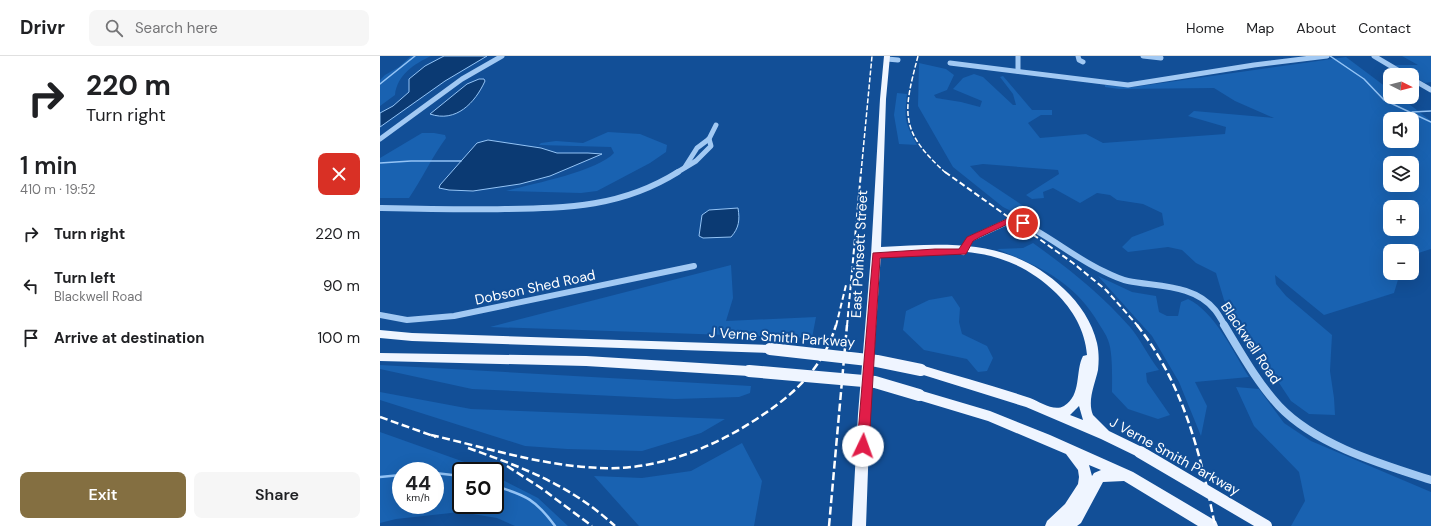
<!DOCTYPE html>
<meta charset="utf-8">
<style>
body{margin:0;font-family:"DM Sans",sans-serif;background:#f6f6f6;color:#202124;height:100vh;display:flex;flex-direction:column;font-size:15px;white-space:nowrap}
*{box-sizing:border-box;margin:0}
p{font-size:13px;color:#757577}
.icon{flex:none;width:22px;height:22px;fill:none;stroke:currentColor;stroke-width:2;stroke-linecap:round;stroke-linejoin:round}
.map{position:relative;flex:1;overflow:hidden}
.panel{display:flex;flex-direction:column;background:#fff;width:380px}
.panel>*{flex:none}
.hud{background:#fff;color:#202124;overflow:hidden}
.needle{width:26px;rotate:96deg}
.tools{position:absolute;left:1003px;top:12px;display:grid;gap:8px}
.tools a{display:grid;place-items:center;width:36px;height:36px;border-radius:8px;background:#fff;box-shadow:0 4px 16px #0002;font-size:20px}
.speed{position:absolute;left:12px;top:406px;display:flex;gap:8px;font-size:20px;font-weight:700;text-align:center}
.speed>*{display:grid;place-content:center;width:52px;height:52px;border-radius:50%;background:#fff;box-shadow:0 4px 16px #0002;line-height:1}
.speed small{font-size:10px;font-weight:400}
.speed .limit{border:2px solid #111;border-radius:6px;background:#fff;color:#111}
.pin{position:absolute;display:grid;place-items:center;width:34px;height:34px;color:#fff;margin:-17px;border:2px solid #fff;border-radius:50%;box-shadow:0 1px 4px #0007}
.me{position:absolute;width:44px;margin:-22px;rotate:3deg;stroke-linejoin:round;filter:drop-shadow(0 0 3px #0008)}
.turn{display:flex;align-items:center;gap:14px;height:84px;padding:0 20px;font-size:18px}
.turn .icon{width:52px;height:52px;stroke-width:2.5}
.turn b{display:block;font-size:28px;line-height:34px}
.round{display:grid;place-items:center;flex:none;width:42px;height:42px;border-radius:8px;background:#f6f6f6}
.summary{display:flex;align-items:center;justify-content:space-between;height:68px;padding:0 20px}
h1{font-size:24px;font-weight:600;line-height:30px}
.action{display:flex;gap:8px;margin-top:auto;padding:8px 20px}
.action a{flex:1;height:46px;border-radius:8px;background:#846f41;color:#fff;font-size:16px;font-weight:600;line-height:46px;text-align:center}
.action a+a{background:#f6f6f6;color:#202124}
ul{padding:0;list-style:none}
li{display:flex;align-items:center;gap:12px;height:52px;padding:0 20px}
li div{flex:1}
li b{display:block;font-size:15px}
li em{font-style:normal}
header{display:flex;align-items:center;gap:24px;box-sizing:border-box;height:56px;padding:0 20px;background:#fff;border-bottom:1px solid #e0e0e0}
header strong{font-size:19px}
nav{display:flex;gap:22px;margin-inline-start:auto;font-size:14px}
.search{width:280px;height:36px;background:#f6f6f6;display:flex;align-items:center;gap:10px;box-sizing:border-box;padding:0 14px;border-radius:8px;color:#757577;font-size:15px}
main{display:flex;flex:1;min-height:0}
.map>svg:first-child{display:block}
</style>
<header>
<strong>Drivr</strong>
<div class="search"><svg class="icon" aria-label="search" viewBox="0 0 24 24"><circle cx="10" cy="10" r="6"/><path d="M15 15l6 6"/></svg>Search here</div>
<nav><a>Home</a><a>Map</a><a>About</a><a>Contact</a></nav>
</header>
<main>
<section class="panel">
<div class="hud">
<div class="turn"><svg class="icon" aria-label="right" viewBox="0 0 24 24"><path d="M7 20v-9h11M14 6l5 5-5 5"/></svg><div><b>220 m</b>Turn right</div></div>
</div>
<div class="summary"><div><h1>1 min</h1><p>410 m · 19:52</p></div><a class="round" style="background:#d93025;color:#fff"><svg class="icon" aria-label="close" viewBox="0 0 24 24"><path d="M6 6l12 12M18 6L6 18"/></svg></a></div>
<ul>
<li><svg class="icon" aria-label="right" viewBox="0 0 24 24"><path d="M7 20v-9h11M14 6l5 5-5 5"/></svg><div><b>Turn right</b></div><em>220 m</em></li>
<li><svg class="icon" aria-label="left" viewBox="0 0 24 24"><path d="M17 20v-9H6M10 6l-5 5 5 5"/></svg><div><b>Turn left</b><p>Blackwell Road</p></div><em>90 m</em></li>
<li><svg class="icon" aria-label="arrive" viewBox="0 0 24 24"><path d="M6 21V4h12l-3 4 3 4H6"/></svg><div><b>Arrive at destination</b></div><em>100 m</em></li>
</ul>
<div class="action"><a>Exit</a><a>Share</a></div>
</section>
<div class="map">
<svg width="1051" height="470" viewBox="0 0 1051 470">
<rect width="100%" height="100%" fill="#124f97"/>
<g fill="#1962b1" fill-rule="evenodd">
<path d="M31,0H51C34,8 17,19 15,39L0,50V24L5,19L19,11Z"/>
<path d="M1022,0H1051V26L1045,27L1014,9H1038Z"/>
<path d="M966,1L1010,34V41H1020L1051,65V193L1032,199V195H1010V217H1020L1014,237L944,259L895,219L896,228L906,240L952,279L950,315L954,342L955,359L929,358L911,345L844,244L836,217L816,207L802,194L788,191L748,196L742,191L752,181L784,169L782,157L763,148L737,144L730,139L717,137L700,147L673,132L663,136L664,142L652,143L646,139L679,118L678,114L603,108L590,110L600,121L660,161L653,166L623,151L573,111L538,50L539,7L566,13L574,19L567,34L554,39L556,42L581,46L600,51L602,45L573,33L583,22L594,18L603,21L633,49H636L633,38L620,21L623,20L652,54H672V59H661L648,67L660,82L706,78L723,87L845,78L846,71L808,60L814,55L894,62L855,45L834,32L739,33L725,31V29L754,31L768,29ZM1010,63H1032V85H1010ZM1010,107H1032V129H1010ZM1010,151H1032V173H1010Z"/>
<path d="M517,37L527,38C524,63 525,67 537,89L519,88L514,59Z"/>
<path d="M228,76L260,78L287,89L286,96L270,107L217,135L201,137L126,135C152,128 218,115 234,97L231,91L159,89L161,87L176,85L203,87Z"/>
<path d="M42,77H54L65,79L66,82C52,101 42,123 29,142H0V102Z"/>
<path d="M653,187C688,212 721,238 750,271C761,284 768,300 779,314L766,317L767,326L790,359L778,363L748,353L732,336C732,322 733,296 728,284C726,278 722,273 719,268C694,225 660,211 617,193L643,192Z"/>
<path d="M351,209L353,242L346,265L436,261L432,282L110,271Z"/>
<path d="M718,220L752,236L776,240L779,256L787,260H798L801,246L808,243C835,256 853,296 869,321L815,326L827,350L821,380L799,326L772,280Z"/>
<path d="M572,240L580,252L579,266L582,278L607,290L613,302L607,315L598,316L587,303L544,294L523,274L526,255L549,244Z"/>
<path d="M0,309L371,330L370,337L359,341L295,343L92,333L0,313Z"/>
<path d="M856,331L879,333L904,367L931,385L1051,436V470H911L925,445L919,416L874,370Z"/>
<path d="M0,336L91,353L345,363L321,377L262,395L187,393L145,390L0,344Z"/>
<path d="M0,376L90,408L105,415H81V449H115V420L158,442L188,470H135L117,462L80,456L16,463L0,467ZM21,415H55V449H21Z"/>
<path d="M362,387L382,425L374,470H259L214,420L262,422L311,415Z"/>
</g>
<g fill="#0b3a73" stroke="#94c4f6">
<path d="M64,0H107L65,25L0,71V57L13,50L29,36V23L45,10Z"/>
<path d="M99,23H104L105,25C95,47 76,67 50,58L87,28Z"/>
<path d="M108,84L161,92L177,97H208L222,98L170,120L140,128L93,135L69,134L59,132L60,129L97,87Z"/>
<path d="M358,152C360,164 359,172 351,181L323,182L319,180L322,159L329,154Z"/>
</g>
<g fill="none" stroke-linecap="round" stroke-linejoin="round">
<g stroke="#94c4f6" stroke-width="1.5">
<path d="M950,0L984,23L1004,44L1051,66"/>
<path d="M0,28L35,0"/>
<path d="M1032,56L1051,55"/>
<path d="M0,107L31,105H81"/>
</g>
<g stroke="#94c4f6" stroke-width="2.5">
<path d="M55,417L81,420"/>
<path d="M0,421L21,419"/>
<path d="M115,430C146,439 156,444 175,470"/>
</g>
<g stroke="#a2c9f3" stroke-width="5">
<path d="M638,0V15"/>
<path d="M698,0L699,4L703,6"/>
<path d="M763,0L781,2"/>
<path d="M994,0L1026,19"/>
<path d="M507,3L518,4"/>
<path d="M570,7L748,29L874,9L947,0"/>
<path d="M1032,23L1051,34"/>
<path d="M0,83L82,23L122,0"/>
<path d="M305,111L317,92L329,83L336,69"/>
<path d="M296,117L316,105L331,90L329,83"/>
</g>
<g stroke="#a2c9f3" stroke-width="6">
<path d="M0,152C42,153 83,154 125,153C189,152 242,151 298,116"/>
<path d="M583,196L590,183L629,165L636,164C666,177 693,201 723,215C731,219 739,223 748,225C778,231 814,228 835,254C839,259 842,265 845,270"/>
<path d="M0,259L27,264L74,260L314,210"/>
</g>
<path stroke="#a2c9f3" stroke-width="8" d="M844,269C861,297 877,326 899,350C936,389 1001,408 1051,424"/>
<g fill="#eff5ff" fill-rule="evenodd">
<path d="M504,0H510L506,43L501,191C570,187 631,182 684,233C700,248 712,266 717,287C719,296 719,305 718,314C715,328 707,345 713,359L729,375L764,392L766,396L764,400L760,402L756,400L721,383L646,351L537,317L535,314L537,311L541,309C577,320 614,330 650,342C660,346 674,356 684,350C702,339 695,315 703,300L707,299C705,274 693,254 676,237C625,187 567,193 501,197L490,358L486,470H472L478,358L491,199L500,43ZM699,350L703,364L690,359Z"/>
<path d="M0,274L32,277L390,289L394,290L395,293L394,296L390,297L32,285L0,282Z"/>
<path d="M0,297L206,300L369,310L373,312L375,315L373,318L369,320L206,310L0,305Z"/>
<path d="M539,334L610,355L670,379L753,416L836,465L838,470H818L744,425L723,426L701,467L697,470H665L667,465L685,448L698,428L699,421L698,414L686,398L608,365L535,343L533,339L535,335ZM709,409L721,414L714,417L712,420Z"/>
</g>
<g stroke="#fff" stroke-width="1.5" stroke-dasharray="5 2" stroke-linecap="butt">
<path d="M538,0C523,57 519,75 566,117"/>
<path d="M481,117L492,0"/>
</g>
<g stroke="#fff" stroke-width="2" stroke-dasharray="6 3" stroke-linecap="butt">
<path d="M565,116L693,207L726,234L758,270"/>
<path d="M456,270L466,229"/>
<path d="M467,270L481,116"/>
</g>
<g stroke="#fff" stroke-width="2.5" stroke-dasharray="8 3.5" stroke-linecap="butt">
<path d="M757,269C803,327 821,399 835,470"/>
<path d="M0,361L56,381"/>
<path d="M51,379C112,393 175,414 238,412C288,410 340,388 381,360C416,337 444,310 456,269"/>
<path d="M88,392C144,412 190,429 235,470"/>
<path d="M127,410L161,432L212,470"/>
<path d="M449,470L467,269"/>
</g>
<g stroke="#eff5ff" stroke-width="12">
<path d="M390,293L497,305L541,314"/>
<path d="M369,315L495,326L539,339"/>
<path d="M760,396L886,470"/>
</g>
</g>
<path fill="#e11d48" stroke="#92132f" d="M629,162H636L647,167L643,169L630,167L600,181L593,185L586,198L500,202L489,390L487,394L483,396L479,394L477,390L493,197L555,193H579L587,181Z"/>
<g text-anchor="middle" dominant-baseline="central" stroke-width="4" stroke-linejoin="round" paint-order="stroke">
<g font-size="14" fill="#fff" stroke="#124f97">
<text transform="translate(479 198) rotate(-87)">East Poinsett Street</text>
<text transform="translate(155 231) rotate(-12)">Dobson Shed Road</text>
<text transform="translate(402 281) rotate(4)">J Verne Smith Parkway</text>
<text transform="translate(871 287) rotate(56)">Blackwell Road</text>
<text transform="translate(795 400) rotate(29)">J Verne Smith Parkway</text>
</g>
</g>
</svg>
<div class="tools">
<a><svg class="needle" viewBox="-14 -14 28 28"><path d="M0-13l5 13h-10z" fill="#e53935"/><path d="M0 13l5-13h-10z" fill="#757577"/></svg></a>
<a><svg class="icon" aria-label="sound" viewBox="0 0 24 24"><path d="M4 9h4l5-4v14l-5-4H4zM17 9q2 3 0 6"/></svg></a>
<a><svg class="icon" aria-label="layers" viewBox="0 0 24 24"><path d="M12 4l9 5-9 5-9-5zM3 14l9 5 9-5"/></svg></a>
<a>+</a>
<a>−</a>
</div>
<div class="speed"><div>44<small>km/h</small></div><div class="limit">50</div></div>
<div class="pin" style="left:643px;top:167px;background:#d93025"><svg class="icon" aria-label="arrive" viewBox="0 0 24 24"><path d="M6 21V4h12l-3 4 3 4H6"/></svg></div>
<svg class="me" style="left:483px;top:390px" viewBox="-20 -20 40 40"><circle r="19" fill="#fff"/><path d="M0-13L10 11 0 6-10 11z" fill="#e11d48"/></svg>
</div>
</main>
